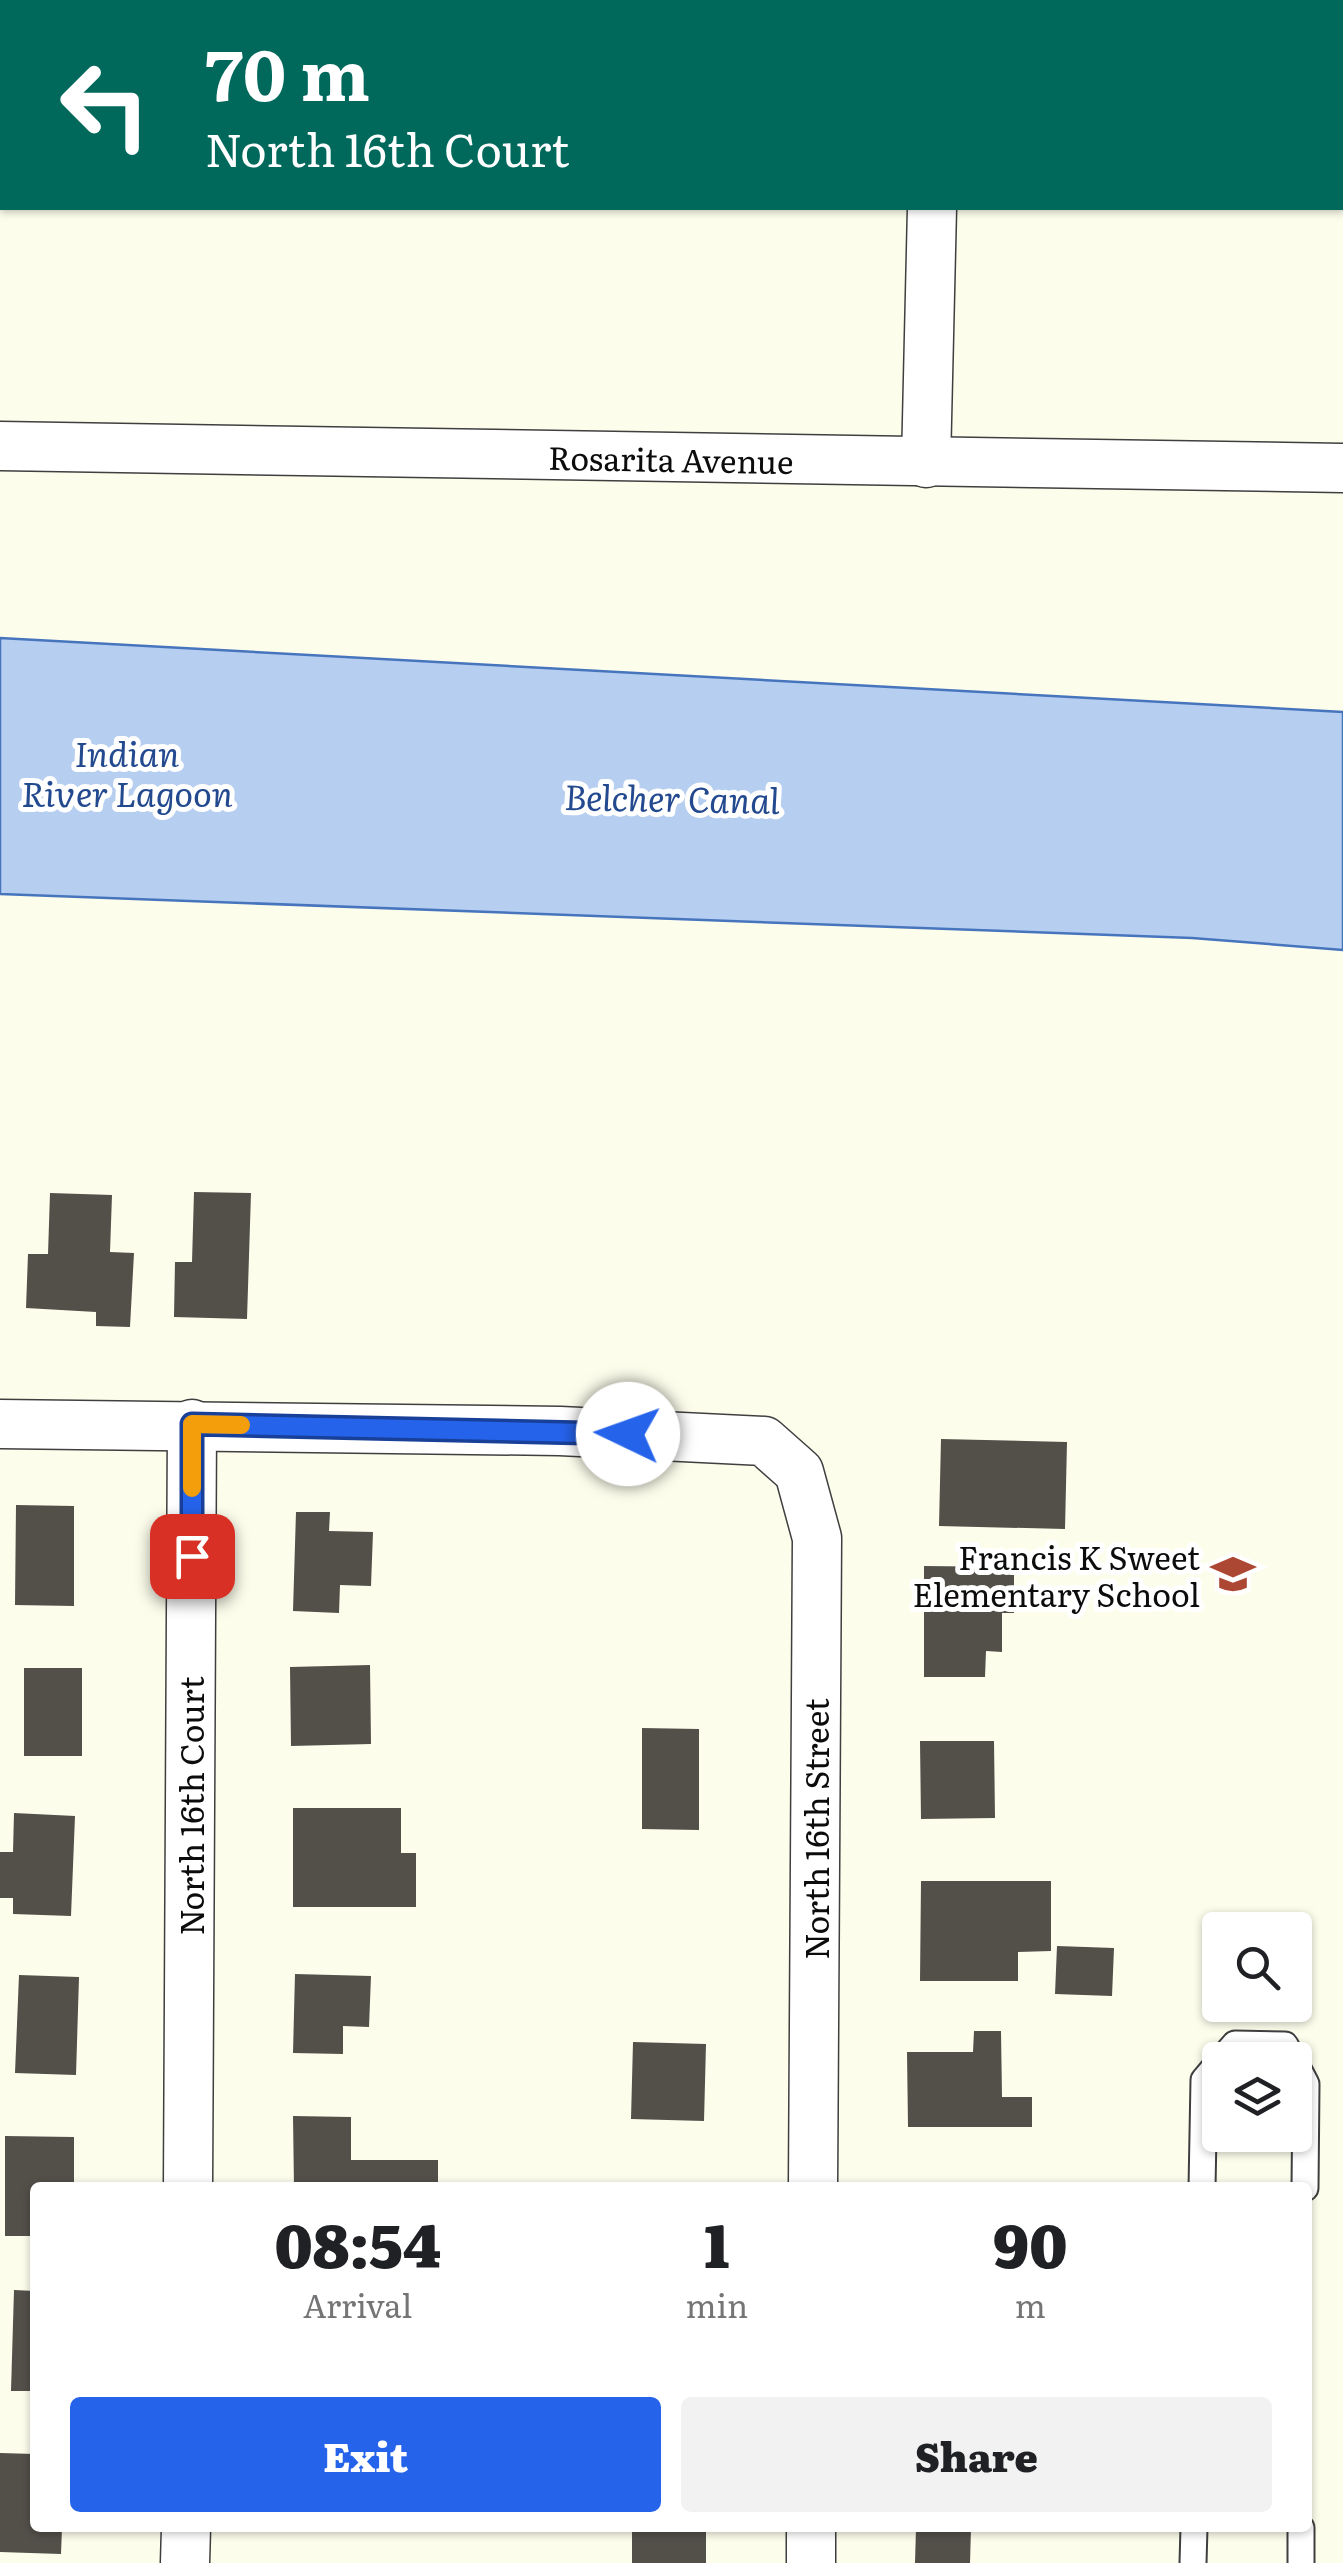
<!DOCTYPE html>
<style>
body{margin:0;font-family:Literata,serif;background:#f2f2f2;color:#202124;height:100vh;display:flex;flex-direction:column;font-size:38px;white-space:nowrap}
*{box-sizing:border-box;margin:0}
p{font-size:32px;color:#757577}
.icon{flex:none;width:55px;height:55px;fill:none;stroke:currentColor;stroke-width:2;stroke-linecap:round;stroke-linejoin:round}
.map{position:relative;flex:1;overflow:hidden}
.panel{position:absolute;left:30px;top:2182px;width:1282px;height:350px;display:flex;flex-direction:column;background:#fff;border-radius:10px;box-shadow:0 2px 8px #0004}
.panel>*{flex:none}
.hud{position:absolute;left:0px;top:0px;width:1345px;height:210px;box-shadow:0 2px 8px #0004;background:#00695c;color:#fff;overflow:hidden}
.buttons{position:absolute;left:1202px;top:1912px;display:grid;gap:20px}
.buttons a{display:grid;place-items:center;width:110px;height:110px;border-radius:10px;background:#fff;box-shadow:0 2px 8px #0004;font-size:50px}
.pin{position:absolute;display:grid;place-items:center;width:85px;height:85px;color:#fff;margin:-42px;border-radius:20px;box-shadow:0 5px 15px #0006}
.me{position:absolute;width:110px;margin:-55px;rotate:273deg;stroke-linejoin:round;filter:drop-shadow(0 0 8px #0008)}
.turn{display:flex;align-items:center;gap:35px;height:210px;padding:0 40px;font-size:45px}
.turn .icon{width:130px;height:130px;stroke-width:2.5}
.turn b{display:block;font-size:70px;line-height:85px}
.eta{display:flex;justify-content:space-evenly;align-items:center;height:170px;text-align:center}
.eta b{font-size:60px;font-weight:800;line-height:70px}
.button{display:flex;gap:20px;margin-top:auto;padding:20px 40px}
.button a{flex:1;height:115px;border-radius:10px;background:#2563eb;color:#fff;font-size:40px;font-weight:800;line-height:115px;text-align:center}
.button a+a{background:#f2f2f2;color:#202124}
.map>svg:first-child{display:block}
</style>
<div class="map">
<svg width="1343" height="2563" viewBox="0 0 1343 2563">
<rect width="100%" height="100%" fill="#fdfdec"/>
<path fill="#b6ceef" stroke="#4675be" stroke-width="2.5" d="M0,638L1343,712V950L1192,938L0,894Z"/>
<g fill="#534f49">
<path d="M194,1192L251,1193L247,1319L174,1317L175,1262H192Z"/>
<path d="M50,1193L112,1195L110,1252L134,1253L130,1327L96,1326V1312L26,1308L28,1254H48Z"/>
<path d="M941,1439L1067,1442L1065,1529L939,1526Z"/>
<path d="M16,1505L74,1506V1606L15,1605Z"/>
<path d="M296,1512H330L329,1531L373,1532L371,1586L340,1585L339,1613L293,1611Z"/>
<path d="M924,1566L1014,1567V1613H1002V1652L986,1651L985,1677H924Z"/>
<path d="M370,1665L371,1744L291,1746L290,1667Z"/>
<rect x="24" y="1668" width="58" height="88"/>
<path d="M642,1728L699,1729V1830L642,1829Z"/>
<path d="M920,1741H994L995,1818L921,1819Z"/>
<path d="M293,1808H401V1853H416V1907H293Z"/>
<path d="M14,1813L75,1816L71,1916L13,1914V1898H0V1852H13Z"/>
<path d="M921,1881H1051V1951L1018,1952V1981H920Z"/>
<path d="M1057,1946L1114,1948L1112,1996L1055,1994Z"/>
<path d="M295,1974L371,1976L369,2027L343,2026V2054L293,2053Z"/>
<path d="M19,1975L79,1977L76,2075L15,2073Z"/>
<path d="M974,2031H1001L1002,2097H1032V2127H908L907,2052H973Z"/>
<path d="M633,2042L706,2044L704,2121L631,2119Z"/>
<path d="M293,2116L351,2117V2160H438V2188H294Z"/>
<path d="M5,2136L74,2137V2188H35V2236H5Z"/>
<path d="M14,2290L35,2291V2391H11Z"/>
<path d="M0,2453L35,2454V2528H62L61,2554L0,2552Z"/>
<rect x="632" y="2528" width="74" height="35"/>
<path d="M916,2528H971L970,2563H915Z"/>
</g>
<g fill="none" stroke-linecap="round" stroke-linejoin="round">
<g stroke="#3f3f3f" stroke-width="29">
<g id="service">
<path d="M1221,2060L1235,2044L1285,2045L1293,2060"/>
<path d="M1295,2063L1306,2084L1305,2188"/>
<path d="M1202,2188L1204,2080L1220,2061"/>
<path d="M1193,2563L1194,2528"/>
<path d="M1301,2563V2528"/>
</g>
</g>
<g stroke="#3f3f3f" stroke-width="51">
<g id="minor">
<path d="M937,2V0"/>
<path d="M0,446L1343,468"/>
<path d="M926,463L932,208"/>
<path d="M0,1424L560,1431L764,1441L799,1472L817,1538L813,2188"/>
<path d="M188,2188L192,1424"/>
<path d="M185,2563L186,2528"/>
<path d="M811,2563V2528"/>
</g>
</g>
<use href="#service" stroke="#fff" stroke-width="25"/>
<use href="#minor" stroke="#fff" stroke-width="48"/>
</g>
<g fill="none" stroke-linecap="round" stroke-linejoin="round">
<g stroke="#184099" stroke-width="25">
<path id="route" d="M192,1556V1424L628,1434"/>
</g>
<use href="#route" stroke="#2563eb" stroke-width="18"/>
<path stroke="#f59e0b" stroke-width="18" d="M192,1488V1424L241,1425"/>
</g>
<defs>
<g id="school-bare" transform="scale(3.45)"><path d="M0-5L7-2L0 1L-7-2ZM-4 1L0 2.5L4 1V4Q0 6-4 4Z" fill="#ac4733" stroke="#fff" stroke-width="2.5" paint-order="stroke"/></g>
</defs>
<g fill-rule="evenodd">
<use href="#school-bare" x="1233" y="1574"/>
</g>
<g text-anchor="middle" dominant-baseline="central" stroke-width="10" stroke-linejoin="round" paint-order="stroke">
<g font-size="32" fill="#0c0c0c" stroke="#fff">
<text transform="translate(671 458) rotate(1)">Rosarita Avenue</text>
<text transform="translate(190 1806) rotate(-90)">North 16th Court</text>
<text transform="translate(815 1829) rotate(-90)">North 16th Street</text>
</g>
<g font-size="32" fill="#0c0c0c" stroke="#fff" text-anchor="end">
<text x="1200" y="1556">Francis K Sweet<tspan x="1200" dy="37">Elementary School</tspan></text>
</g>
<g font-size="35" font-style="italic" fill="#23498f" stroke="#fff">
<text x="127" y="752">Indian<tspan x="127" dy="40">River Lagoon</tspan></text>
<text transform="translate(672 797) rotate(1)">Belcher Canal</text>
</g>
</g>
</svg>
<div class="buttons">
<a><svg class="icon" aria-label="search" viewBox="0 0 24 24"><circle cx="10" cy="10" r="6"/><path d="M15 15l6 6"/></svg></a>
<a><svg class="icon" aria-label="layers" viewBox="0 0 24 24"><path d="M12 4l9 5-9 5-9-5zM3 14l9 5 9-5"/></svg></a>
</div>
<div class="pin" style="left:192px;top:1556px;background:#d93025"><svg class="icon" aria-label="arrive" viewBox="0 0 24 24"><path d="M6 21V4h12l-3 4 3 4H6"/></svg></div>
<svg class="me" style="left:628px;top:1434px" viewBox="-20 -20 40 40"><circle r="19" fill="#fff"/><path d="M0-13L10 11 0 6-10 11z" fill="#2563eb"/></svg>
<div class="hud">
<div class="turn"><svg class="icon" aria-label="left" viewBox="0 0 24 24"><path d="M17 20v-9H6M10 6l-5 5 5 5"/></svg><div><b>70 m</b>North 16th Court</div></div>
</div>
<section class="panel">
<div class="eta">
<div><b>08:54</b><p>Arrival</p></div>
<div><b>1</b><p>min</p></div>
<div><b>90</b><p>m</p></div>
</div>
<div class="button"><a>Exit</a><a>Share</a></div>
</section>
</div>
